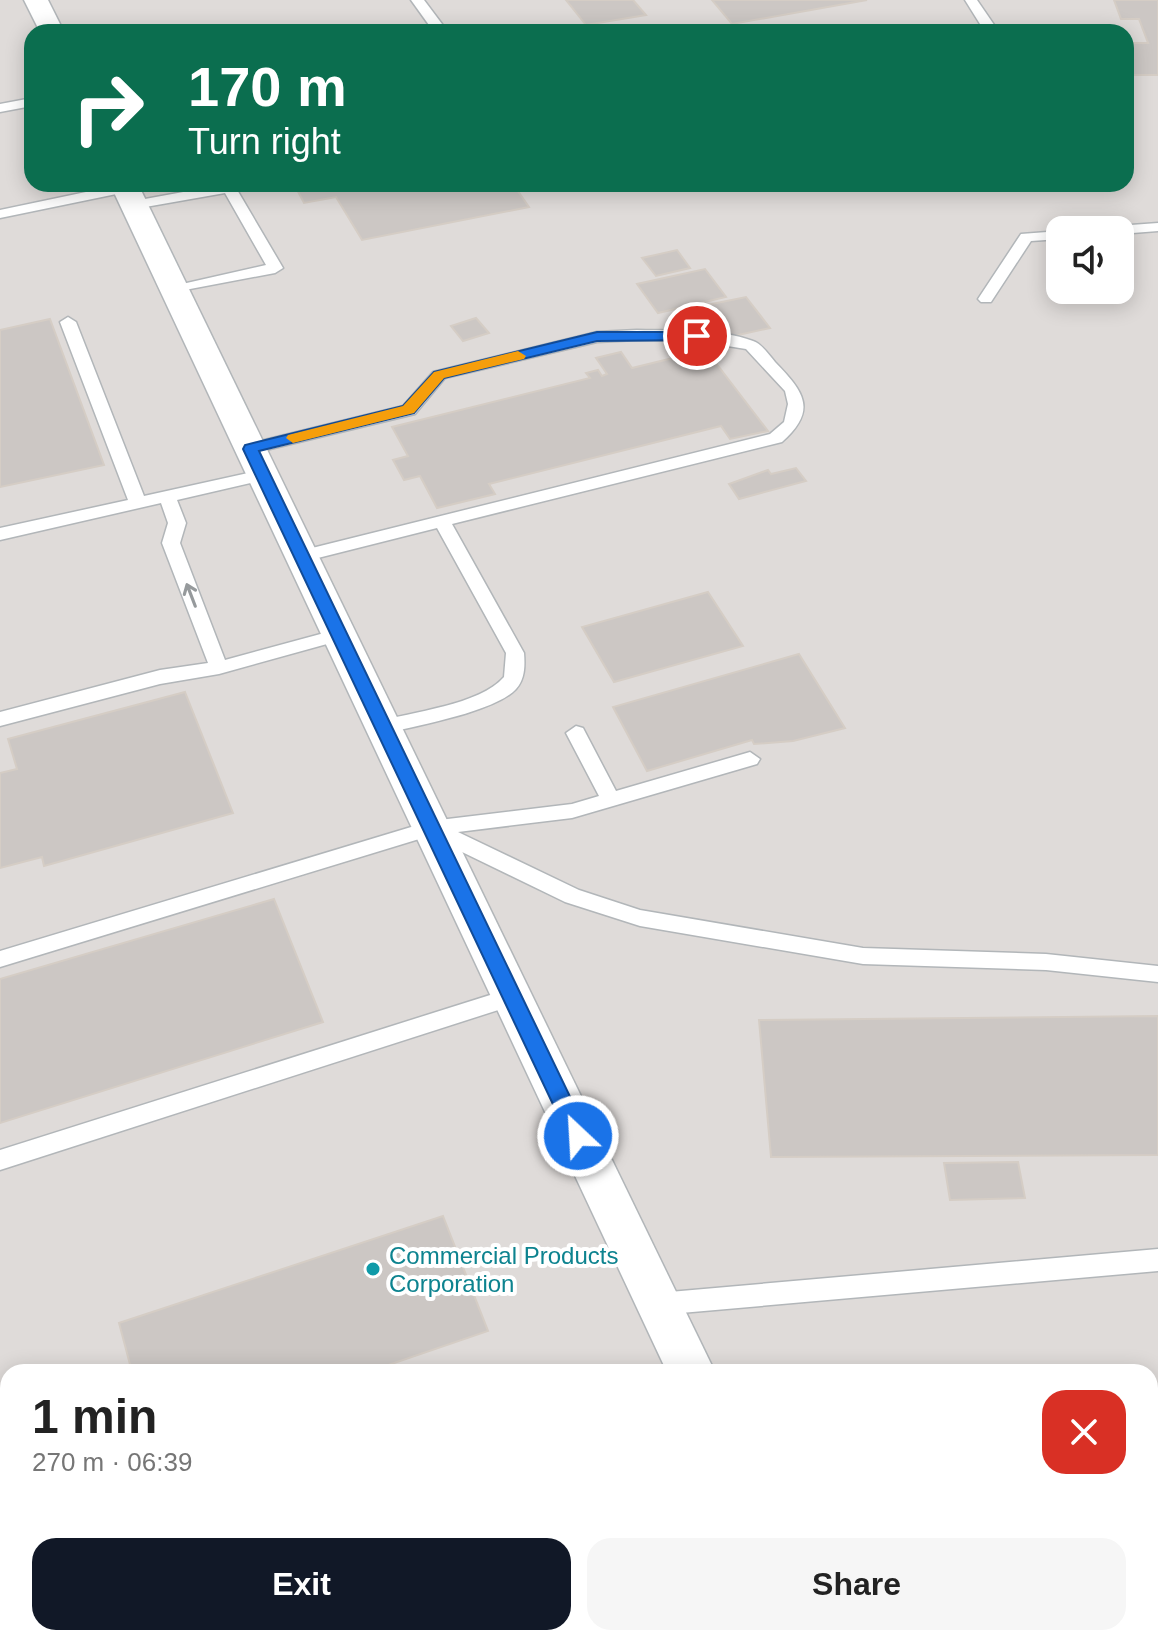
<!DOCTYPE html>
<meta charset="utf-8">
<style>
body{margin:0;font-family:Helvetica,sans-serif;background:#f6f6f6;color:#222;height:100vh;display:flex;flex-direction:column;font-size:30px;white-space:nowrap}
*{box-sizing:border-box;margin:0}
p{font-size:26px;color:#767676}
.icon{flex:none;width:44px;height:44px;fill:none;stroke:currentColor;stroke-width:2;stroke-linecap:round;stroke-linejoin:round}
.map{position:relative;flex:1;overflow:hidden}
.panel{position:absolute;left:0px;top:1364px;width:1158px;height:282px;display:flex;flex-direction:column;background:#fff;border-radius:24px 24px 0 0;box-shadow:0 4px 20px #0003}
.panel>*{flex:none}
.top-card{position:absolute;left:24px;top:24px;width:1110px;height:168px;border-radius:24px;box-shadow:0 4px 20px #0003;background:#0b6e4f;color:#fff;overflow:hidden}
.controls{position:absolute;left:1046px;top:216px;display:grid;gap:16px}
.controls a{display:grid;place-items:center;width:88px;height:88px;border-radius:16px;background:#fff;box-shadow:0 4px 20px #0003;font-size:40px}
.pin{position:absolute;display:grid;place-items:center;width:68px;height:68px;color:#fff;margin:-34px;border:4px solid #fff;border-radius:50%;box-shadow:0 2px 8px #0007}
.me{position:absolute;width:88px;margin:-44px;rotate:335deg;stroke-linejoin:round;filter:drop-shadow(0 0 6px #0008)}
.turn{display:flex;align-items:center;gap:28px;height:168px;padding:0 32px;font-size:36px}
.turn .icon{width:104px;height:104px;stroke-width:2.5}
.turn b{display:block;font-size:56px;line-height:68px}
.round{display:grid;place-items:center;flex:none;width:84px;height:84px;border-radius:24px;background:#f6f6f6}
.headline{display:flex;align-items:center;justify-content:space-between;height:136px;padding:0 32px}
h1{font-size:48px;font-weight:800;line-height:60px}
.cta{display:flex;gap:16px;margin-top:auto;padding:16px 32px}
.cta a{flex:1;height:92px;border-radius:24px;background:#111827;color:#fff;font-size:32px;font-weight:800;line-height:92px;text-align:center}
.cta a+a{background:#f6f6f6;color:#222}
.map>svg:first-child{display:block}
</style>
<div class="map">
<svg width="1158" height="1645" viewBox="0 0 1158 1645">
<rect width="100%" height="100%" fill="#f0ece7"/>
<path fill="#dfdbd9" fill-rule="evenodd" d="M0,0H1158V1645H0ZM32,32H1126V184H32ZM1060,230H1120V290H1060ZM8,1372H1150V1638H8Z"/>
<g fill="#ccc7c4" stroke="#d5cdc5" stroke-width="2">
<path d="M566,0H633L646,15L586,25Z"/>
<path d="M712,0H867L732,24Z"/>
<path d="M1114,0H1158V75H1126V43H1148L1139,19H1121Z"/>
<path d="M294,184H513L529,207L362,240L336,197L304,203Z"/>
<path d="M677,250L690,268L656,276L642,258Z"/>
<path d="M705,269L726,297L658,313L637,284Z"/>
<path d="M746,297L770,328L725,338L702,306Z"/>
<path d="M476,318L489,333L463,341L451,326Z"/>
<path d="M50,319L104,465L0,487V330Z"/>
<path d="M706,350L768,431L730,439L721,426L489,484L495,494L437,508L420,476L404,480L393,460L408,456L392,427L590,378L586,373L598,370L602,376L607,374L596,358L621,352L632,368Z"/>
<path d="M796,468L806,481L739,499L729,484L768,470L771,474Z"/>
<path d="M708,592L743,646L614,682L582,627Z"/>
<path d="M799,654L845,728L793,741L754,744L752,740L647,771L613,707Z"/>
<path d="M185,692L233,813L44,866L42,857L0,868V773L17,769L8,739Z"/>
<path d="M274,899L323,1022L0,1123V979Z"/>
<path d="M1158,1016V1155L771,1157L759,1020Z"/>
<path d="M1018,1162L1025,1198L950,1200L944,1163Z"/>
<path d="M443,1216L488,1331L368,1372H132L119,1323Z"/>
<path d="M287,1638H612L615,1645H272Z"/>
</g>
<g fill="none" stroke-linecap="round" stroke-linejoin="round">
<g stroke="#b2b6b9" stroke-width="3">
<g id="lane">
<path d="M411,0H424L448,32H434Z"/>
<path d="M965,0H977L999,32H985Z"/>
<path d="M32,98V106L0,112V104Z"/>
<path d="M124,184L131,185V191L0,218V210Z"/>
<path d="M227,184L236,188L283,268L275,273L169,293V287L266,265L225,193L134,209L127,205L134,201Z"/>
<path d="M1158,223V231L1120,234V230H1110L1117,226Z"/>
<path d="M1060,231V239L1031,241L991,302H981L978,299L1021,234Z"/>
<path d="M68,317L76,322L144,496L262,470L270,475L268,479L177,500L186,523L180,543L225,660L339,629L345,631L348,635L345,639L219,674L160,684L0,726V712L160,670L208,663L162,543L168,523L161,503L0,540V528L128,500L60,322Z"/>
<path d="M637,330C674,331 718,328 753,341C762,344 769,355 775,362C804,392 818,410 782,442L452,524L524,653C525,666 525,679 516,689C495,712 414,726 383,734L376,732L373,727L376,722C411,712 480,705 504,677L506,653L437,528L302,562L296,560L293,556L296,552L770,434L784,422L788,404L785,391L746,349L697,341L637,340L597,342L445,378L415,414L250,454L242,449L244,445L403,406L433,372L597,332Z"/>
<path d="M576,726L583,728L616,791L750,752L760,759L757,764L572,818L458,832L579,890L640,910L863,948L1046,954L1158,966V982L1046,970L863,964L640,926L565,902L429,836L0,967V951L431,821L572,804L599,796L566,733Z"/>
<path d="M512,988L520,991L523,997L520,1003L0,1170V1150Z"/>
<path d="M1158,1249V1271L658,1315L649,1312L646,1304L649,1296L658,1293Z"/>
<path d="M796,1638H844L847,1645H793Z"/>
</g>
</g>
<g stroke="#b2b6b9" stroke-width="3">
<g id="street">
<path d="M24,0H48L64,32H40Z"/>
<path d="M110,184H138L715,1372H667Z"/>
</g>
</g>
<use href="#lane" fill="#fff" fill-rule="evenodd"/>
<use href="#street" fill="#fff" fill-rule="evenodd"/>
</g>
<defs><path id="oneway-shaft" d="M-6 0H5M1.5-3L5.5 0L1.5 3" fill="none" stroke-width="1.6" stroke-linecap="round" stroke-linejoin="round" transform="scale(2)"/></defs>
<use stroke="#969a9c" href="#oneway-shaft" transform="translate(191 595) rotate(-111)"/>
<path fill="#1a73e8" stroke="#114b97" stroke-width="2" d="M597,332H697L704,336L697,340L597,341L444,378L414,413L259,451L589,1136L586,1143L578,1145L571,1143L568,1136L243,449L245,445L403,406L434,372Z"/>
<path fill="#f59e0b" d="M518,351L526,356L524,359L444,378L414,413L293,443L286,438L288,435L403,406L434,372Z"/>
<circle fill="#0f9aa8" stroke="#fff" stroke-width="3" cx="373" cy="1269" r="8"/>
<g text-anchor="middle" dominant-baseline="central" stroke-width="8" stroke-linejoin="round" paint-order="stroke">
<g font-size="24" fill="#0d838f" stroke="#fff" text-anchor="start">
<text x="389" y="1255">Commercial Products<tspan x="389" dy="28">Corporation</tspan></text>
</g>
</g>
</svg>
<div class="controls">
<a><svg class="icon" aria-label="sound" viewBox="0 0 24 24"><path d="M4 9h4l5-4v14l-5-4H4zM17 9q2 3 0 6"/></svg></a>
</div>
<div class="pin" style="left:697px;top:336px;background:#d93025"><svg class="icon" aria-label="arrive" viewBox="0 0 24 24"><path d="M6 21V4h12l-3 4 3 4H6"/></svg></div>
<svg class="me" style="left:578px;top:1136px" viewBox="-20 -20 40 40"><circle r="17" fill="#1a73e8" stroke="#fff" stroke-width="3"/><path d="M0-11L8 9 0 5-8 9z" fill="#fff"/></svg>
<div class="top-card">
<div class="turn"><svg class="icon" aria-label="right" viewBox="0 0 24 24"><path d="M7 20v-9h11M14 6l5 5-5 5"/></svg><div><b>170 m</b>Turn right</div></div>
</div>
<section class="panel">
<div class="headline"><div><h1>1 min</h1><p>270 m · 06:39</p></div><a class="round" style="background:#d93025;color:#fff"><svg class="icon" aria-label="close" viewBox="0 0 24 24"><path d="M6 6l12 12M18 6L6 18"/></svg></a></div>
<div class="cta"><a>Exit</a><a>Share</a></div>
</section>
</div>
